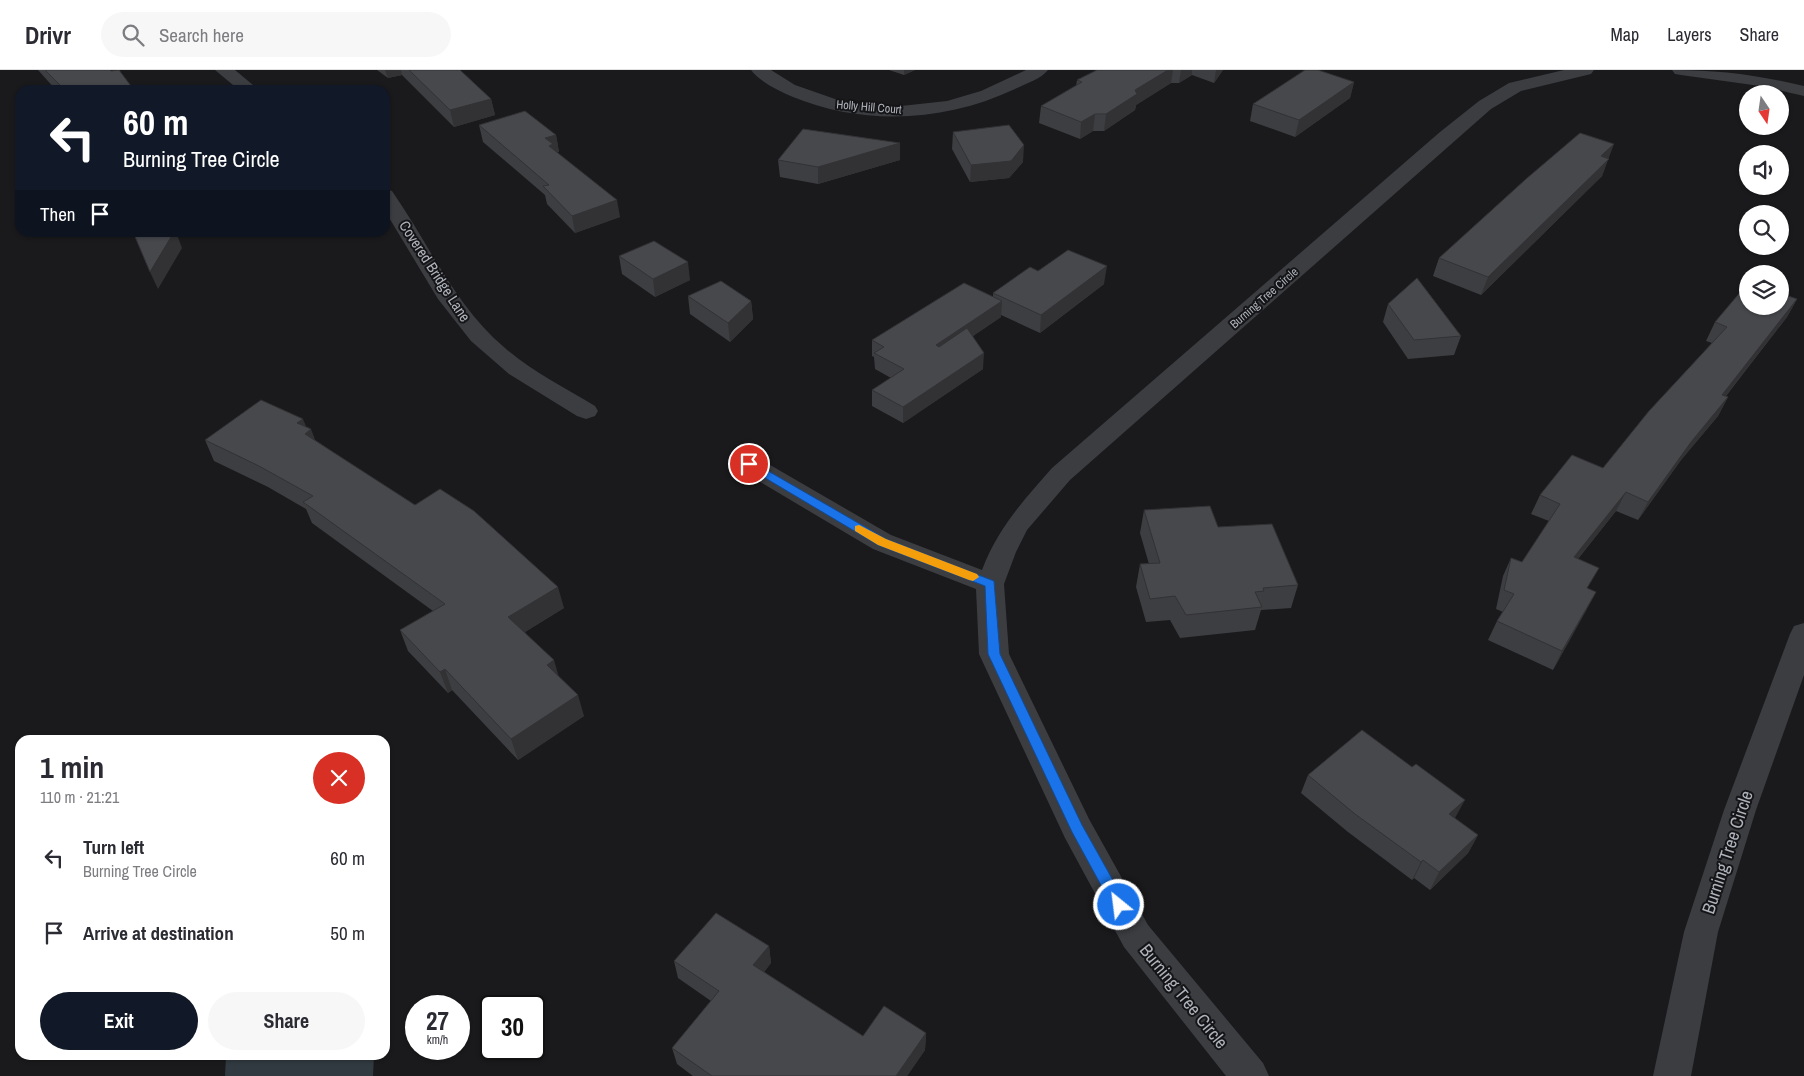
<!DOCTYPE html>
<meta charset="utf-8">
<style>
body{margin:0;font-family:"Archivo Narrow",sans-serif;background:#f7f7f7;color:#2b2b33;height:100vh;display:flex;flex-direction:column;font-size:19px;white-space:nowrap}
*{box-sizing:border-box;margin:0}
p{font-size:16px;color:#7c7c81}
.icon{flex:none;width:28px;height:28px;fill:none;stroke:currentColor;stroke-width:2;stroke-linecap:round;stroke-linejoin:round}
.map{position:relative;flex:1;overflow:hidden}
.drawer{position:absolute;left:15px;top:665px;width:375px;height:325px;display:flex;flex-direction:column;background:#fff;border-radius:15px;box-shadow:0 1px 4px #0004}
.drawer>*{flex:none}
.top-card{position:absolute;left:15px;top:15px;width:375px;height:152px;border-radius:15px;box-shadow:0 1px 4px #0004;background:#111827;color:#fff;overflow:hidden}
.needle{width:32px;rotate:167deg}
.controls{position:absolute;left:1739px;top:15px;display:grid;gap:10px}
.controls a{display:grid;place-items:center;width:50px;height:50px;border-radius:50%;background:#fff;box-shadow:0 1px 4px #0004;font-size:25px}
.speed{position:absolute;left:405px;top:925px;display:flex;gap:10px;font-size:25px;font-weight:700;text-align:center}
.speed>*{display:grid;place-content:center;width:65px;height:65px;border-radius:50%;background:#fff;box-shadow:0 1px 4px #0004;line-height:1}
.speed small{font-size:12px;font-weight:400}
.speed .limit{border:2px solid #111;border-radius:8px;background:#fff;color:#111}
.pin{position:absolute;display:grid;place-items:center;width:42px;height:42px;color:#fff;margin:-21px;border:2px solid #fff;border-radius:50%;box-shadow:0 1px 5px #0007}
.me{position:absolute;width:55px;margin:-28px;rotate:331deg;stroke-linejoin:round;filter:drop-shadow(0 0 4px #0008)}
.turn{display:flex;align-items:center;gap:18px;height:105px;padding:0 25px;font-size:22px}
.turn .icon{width:65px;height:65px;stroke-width:2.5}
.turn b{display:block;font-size:35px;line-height:42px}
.then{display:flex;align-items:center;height:48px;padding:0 25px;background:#0003;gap:10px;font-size:19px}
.round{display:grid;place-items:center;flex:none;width:52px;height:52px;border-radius:26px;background:#f7f7f7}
.summary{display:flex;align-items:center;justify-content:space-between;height:85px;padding:0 25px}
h1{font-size:30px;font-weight:800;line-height:38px}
.cta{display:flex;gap:10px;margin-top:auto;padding:10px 25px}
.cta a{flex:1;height:58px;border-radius:30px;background:#111827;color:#fff;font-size:20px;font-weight:800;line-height:58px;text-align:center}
.cta a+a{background:#f7f7f7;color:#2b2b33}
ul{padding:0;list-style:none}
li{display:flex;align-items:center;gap:15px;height:75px;padding:0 25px}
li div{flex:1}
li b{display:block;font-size:19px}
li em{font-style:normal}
header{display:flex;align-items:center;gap:30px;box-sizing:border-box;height:70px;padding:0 25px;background:#fff;border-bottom:1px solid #e1e1e2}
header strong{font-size:24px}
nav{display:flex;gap:28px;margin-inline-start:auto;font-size:18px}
.search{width:350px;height:45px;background:#f7f7f7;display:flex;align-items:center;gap:12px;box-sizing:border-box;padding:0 18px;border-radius:28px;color:#7c7c81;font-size:19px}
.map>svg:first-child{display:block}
</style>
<header>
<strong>Drivr</strong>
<div class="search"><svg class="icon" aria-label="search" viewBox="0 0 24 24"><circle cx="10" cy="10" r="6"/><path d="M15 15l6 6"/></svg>Search here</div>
<nav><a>Map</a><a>Layers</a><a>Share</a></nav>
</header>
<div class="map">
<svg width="1804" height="1006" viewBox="0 0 1804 1006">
<rect width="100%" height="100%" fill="#1a1a1c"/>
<path fill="#313a40" d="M226,985H374L373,1006H225Z"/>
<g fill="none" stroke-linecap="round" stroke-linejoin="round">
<g fill="#3b3d41" fill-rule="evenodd">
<path d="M215,0H235L259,20H239Z"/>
<path d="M751,0H771L795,15L835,29L878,36H901L947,31L981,21L1026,0H1048C1041,9 1025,14 1015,19C945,52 864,56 793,27C779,21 760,12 751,0Z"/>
<path d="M1564,0H1594L1591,4L1521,21L1491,39L1070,410L1027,460L1016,482L1004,514L1009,584L1089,749L1148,855L1263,993L1269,1006H1226L1124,877L1065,768L979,584L976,519L873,479L740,400L736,394L740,388L749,386L758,388L891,465L982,500C998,458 1023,431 1052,398L1440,62L1479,31L1509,13Z"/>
<path d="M1672,0C1720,0 1757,5 1804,16V26L1760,16L1681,5L1675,4Z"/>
<path d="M385,119L392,121C429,174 455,236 505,278C532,302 564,317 595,336L598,341L595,346L586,349L577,346L509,304L471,271L438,229L385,141Z"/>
<path d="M1804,553V605L1756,740L1718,862L1691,1006H1653L1684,862L1724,740L1790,564L1794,556Z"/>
</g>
</g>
<g fill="#3d3e41">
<path d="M38,0H110L134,20H56Z"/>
<path d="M377,0H460L491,29L495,45L454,57L402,5L388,8Z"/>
<path d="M889,0H915L904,5Z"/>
<path d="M1097,0H1223L1214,13L1192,5L1179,13H1171L1136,35L1135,40L1104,61H1093L1080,69L1039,53L1041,36L1076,16L1077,10Z"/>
<path d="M1354,12L1350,28L1295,67L1250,51L1253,34Z"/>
<path d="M479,55L556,65L559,82H557L620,147L575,163L547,134L545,125L483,72Z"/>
<path d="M953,62L1023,92L1009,108L970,112L952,79Z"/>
<path d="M900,73V90L818,114L780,107L778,90Z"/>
<path d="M1608,89L1602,106L1481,225L1433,206L1439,188Z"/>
<path d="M619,186L690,210L655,227L622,204Z"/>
<path d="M1038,201L1104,214L1040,263L1001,245V247L973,266L983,299L903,353L872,336V320L891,308L875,299L874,287L872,286V270L993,227V223Z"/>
<path d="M688,226L751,231L753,249L730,272L690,244Z"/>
<path d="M1797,229L1787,247L1726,326L1728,327L1718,346L1681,390L1638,450L1616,441L1578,489L1588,519L1596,522L1553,600L1488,570L1497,551L1503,542L1496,539L1503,506L1511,488L1522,492L1549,451L1531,444L1540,425L1603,398L1712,273L1706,271L1715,252Z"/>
<path d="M1388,234L1461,266L1454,285L1408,289L1383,252Z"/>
<path d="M307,357L315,370L564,538L525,562L559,607L584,646L518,690L452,620L448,623L408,581L400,560L433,541L312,453L306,439L268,417L214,391L205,370Z"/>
<path d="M1144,440L1218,457L1298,515L1291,538L1261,540L1255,560L1180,568L1170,550L1146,552L1136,517L1140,494H1149L1140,463Z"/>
<path d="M1412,697L1455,748L1478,765L1468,783L1430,820L1414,808L1412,810L1348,762L1301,723L1308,705Z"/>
<path d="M769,876L771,893L764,902L863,966L926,963L925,980L907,1006H693L677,994L672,978L711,931L678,908L674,891Z"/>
</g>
<g fill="#323235">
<path d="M385,0H401L402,5L388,8Z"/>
<path d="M904,0H915L904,5Z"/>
<path d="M1168,0H1173L1171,13L1136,35L1135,40L1104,61L1106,44L1135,20Z"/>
<path d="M1181,0H1192V5L1179,13Z"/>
<path d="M1216,0H1223L1214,13Z"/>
<path d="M1354,12L1350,28L1295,67L1299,50Z"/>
<path d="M491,29L495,45L454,57L450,40Z"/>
<path d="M1095,44L1093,61L1080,69L1081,52Z"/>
<path d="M556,65L559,82L549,85L545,68Z"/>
<path d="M900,73V90L818,114V97Z"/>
<path d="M1614,74L1602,106L1481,225L1488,207L1601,86Z"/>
<path d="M1024,75L1023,92L1009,108L970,112L971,95Z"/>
<path d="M617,130L620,147L575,163L572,146Z"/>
<path d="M174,162H176L182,178L158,219L150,202Z"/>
<path d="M688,192L690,210L655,227L653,209Z"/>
<path d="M1107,196L1104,214L1040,263L1041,245Z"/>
<path d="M1797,229L1787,247L1712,343L1722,325Z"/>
<path d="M751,231L753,249L730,272L728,253Z"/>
<path d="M1002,231L1001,247L936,291V275Z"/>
<path d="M984,283L983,299L903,353V337Z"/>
<path d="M1728,327L1718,346L1681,390L1638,450L1648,432L1691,372Z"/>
<path d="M303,349L308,361L311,359L319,380L297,353Z"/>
<path d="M1626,422L1616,441L1564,506L1574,487Z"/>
<path d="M558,517L564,538L515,568L508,547Z"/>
<path d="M1596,522L1586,541L1553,600L1562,581Z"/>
<path d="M554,590L560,611L547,595Z"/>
<path d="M445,599L452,620L448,623L440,602Z"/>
<path d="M578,625L584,646L518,690L511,669Z"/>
<path d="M1465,730L1455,748L1449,744Z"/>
<path d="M1478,765L1468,783L1430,820L1439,802Z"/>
<path d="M1423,790L1414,808L1412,810L1421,792Z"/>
<path d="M769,876L771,893L756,912L753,895Z"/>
<path d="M926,963L925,980L907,1006H896Z"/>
</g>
<g fill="#47484c" stroke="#323235">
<path d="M45,0H110L111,1L119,0L134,20H60L57,18L61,16Z"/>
<path d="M409,0H460L491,29L450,40Z"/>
<path d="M1097,0H1168L1135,20L1137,24L1106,44H1095L1081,52L1041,36L1082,12L1077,10Z"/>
<path d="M1305,0H1318L1354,12L1299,50L1253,34Z"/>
<path d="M525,41L556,65L545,68L553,74L549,76L617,130L572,146L543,116L549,115L479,55Z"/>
<path d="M1009,55L1024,75L1011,91L971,95L953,62Z"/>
<path d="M803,59L900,73L818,97L778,90Z"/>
<path d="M1580,63L1614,74L1601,86L1609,89L1488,207L1439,188L1526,109Z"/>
<path d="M133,162H174L150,202Z"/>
<path d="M654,171L688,192L653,209L619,186Z"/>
<path d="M1068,180L1107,196L1041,245L993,223L1030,197L1038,201Z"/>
<path d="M1417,208L1461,266L1414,270L1388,234Z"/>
<path d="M721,211L751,231L728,253L688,226Z"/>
<path d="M964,213L1002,231L936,275L939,277L967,258L984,283L903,337L872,320L904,299L874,283L884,277L872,270Z"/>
<path d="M1748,213V236H1780V223L1797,229L1722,325L1728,327L1691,372L1648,432L1626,422L1574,487L1599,498L1587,518L1596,522L1562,581L1497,551L1514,524L1504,520L1511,488L1522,492L1560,434L1540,425L1572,385L1603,398L1649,341L1727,257L1715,252Z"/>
<path d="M261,330L303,349L297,353L311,359L305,364L415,435L440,419L474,441L558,517L508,547L554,590L547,595L578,625L511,669L445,599L440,602L400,560L445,534L303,432L313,426L259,396L205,370Z"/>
<path d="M1210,436L1218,457L1272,454L1298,515L1263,518L1264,521L1255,522L1262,537L1186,545L1175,526L1150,529L1140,494L1160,493L1144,440Z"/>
<path d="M1362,660L1412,697L1416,694L1465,730L1449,744L1478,765L1439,802L1423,790L1421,792L1355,744L1308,705Z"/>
<path d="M716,843L769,876L753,895L863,966L884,936L926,963L896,1006H712L672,978L719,921L674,891Z"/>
</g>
<path fill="#1a73e8" stroke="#114b97" d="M749,390L886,469L994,511L1000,584L1082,755L1124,830L1126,835L1124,839L1119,841L1114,839L1072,762L988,584L985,516L878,475L745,396V391Z"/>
<path fill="#f59e0b" d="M859,455L886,469L977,504L979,507L973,511L969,510L878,475L855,461V456Z"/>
<g text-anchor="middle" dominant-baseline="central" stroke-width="4" stroke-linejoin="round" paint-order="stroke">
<g font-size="12" fill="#aeb2bb" stroke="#151517">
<text transform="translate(869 37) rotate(5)">Holly Hill Court</text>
<text transform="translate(1264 228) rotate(-41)">Burning Tree Circle</text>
</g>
<g font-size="15" fill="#aeb2bb" stroke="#151517">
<text transform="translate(435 201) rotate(57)">Covered Bridge Lane</text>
</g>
<g font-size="18" fill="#aeb2bb" stroke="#151517">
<text transform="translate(1727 782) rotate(-72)">Burning Tree Circle</text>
<text transform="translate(1184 926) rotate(51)">Burning Tree Circle</text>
</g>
</g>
</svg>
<div class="controls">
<a><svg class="needle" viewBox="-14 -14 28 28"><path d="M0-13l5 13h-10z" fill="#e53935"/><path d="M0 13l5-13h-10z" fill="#7c7c81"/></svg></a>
<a><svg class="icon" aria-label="sound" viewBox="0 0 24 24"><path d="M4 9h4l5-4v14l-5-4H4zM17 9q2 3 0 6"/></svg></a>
<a><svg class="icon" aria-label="search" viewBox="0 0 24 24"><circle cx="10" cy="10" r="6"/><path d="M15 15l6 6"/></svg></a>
<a><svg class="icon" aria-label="layers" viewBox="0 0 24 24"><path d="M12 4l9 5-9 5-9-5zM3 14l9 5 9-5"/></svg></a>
</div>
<div class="speed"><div>27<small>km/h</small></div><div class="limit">30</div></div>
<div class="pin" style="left:749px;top:394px;background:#d93025"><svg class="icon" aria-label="arrive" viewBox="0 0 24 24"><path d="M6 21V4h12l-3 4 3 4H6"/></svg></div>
<svg class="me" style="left:1119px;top:835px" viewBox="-20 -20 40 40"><circle r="17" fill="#1a73e8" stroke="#fff" stroke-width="3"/><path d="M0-11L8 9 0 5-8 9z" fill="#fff"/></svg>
<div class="top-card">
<div class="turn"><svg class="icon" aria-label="left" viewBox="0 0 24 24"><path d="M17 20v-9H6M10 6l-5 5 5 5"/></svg><div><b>60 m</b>Burning Tree Circle</div></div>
<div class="then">Then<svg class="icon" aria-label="arrive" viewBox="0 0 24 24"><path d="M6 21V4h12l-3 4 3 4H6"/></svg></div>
</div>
<section class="drawer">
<div class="summary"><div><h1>1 min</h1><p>110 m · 21:21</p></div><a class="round" style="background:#d93025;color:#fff"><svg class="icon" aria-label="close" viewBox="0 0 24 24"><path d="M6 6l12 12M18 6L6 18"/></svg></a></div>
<ul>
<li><svg class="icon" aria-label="left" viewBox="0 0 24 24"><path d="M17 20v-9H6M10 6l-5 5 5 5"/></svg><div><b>Turn left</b><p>Burning Tree Circle</p></div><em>60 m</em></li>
<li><svg class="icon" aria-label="arrive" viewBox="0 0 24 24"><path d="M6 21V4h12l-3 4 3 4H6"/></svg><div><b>Arrive at destination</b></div><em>50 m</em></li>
</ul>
<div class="cta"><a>Exit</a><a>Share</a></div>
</section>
</div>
